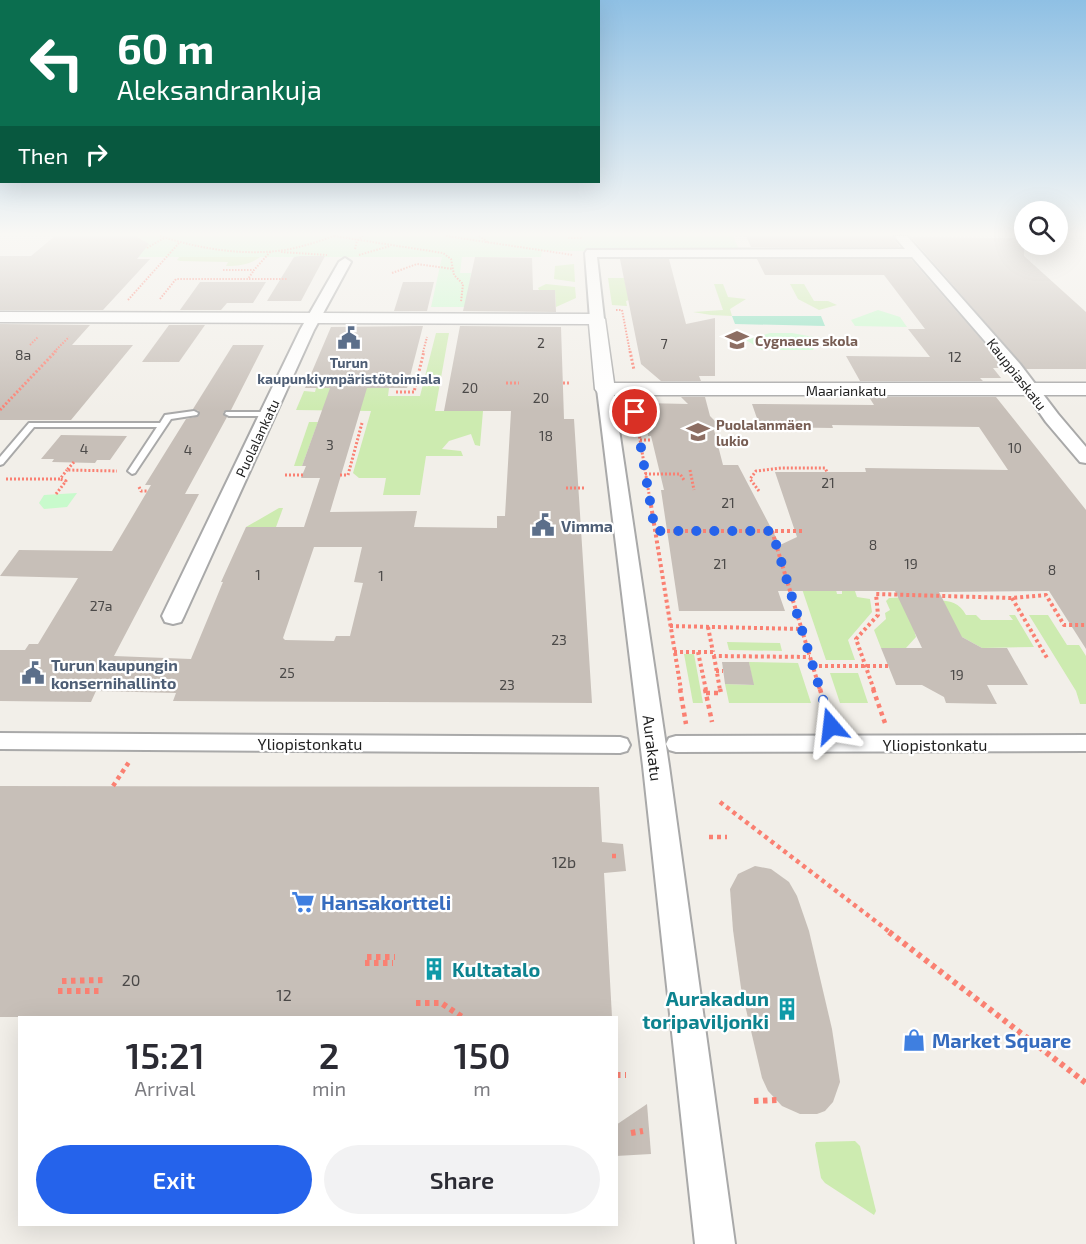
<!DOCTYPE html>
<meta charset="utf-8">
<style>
body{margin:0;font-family:"Exo 2",sans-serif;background:#f2f2f3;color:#2b2b33;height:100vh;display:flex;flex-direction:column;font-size:22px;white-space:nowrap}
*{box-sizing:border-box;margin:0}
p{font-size:20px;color:#7c7c81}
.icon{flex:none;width:33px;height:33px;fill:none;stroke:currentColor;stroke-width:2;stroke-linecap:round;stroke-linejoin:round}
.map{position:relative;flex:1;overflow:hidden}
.panel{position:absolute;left:18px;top:1016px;width:600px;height:210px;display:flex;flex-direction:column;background:#fff;border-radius:0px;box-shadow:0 6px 24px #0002}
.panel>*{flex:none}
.hud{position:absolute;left:0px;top:0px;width:600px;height:183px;box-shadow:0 6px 24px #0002;background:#0b6e4f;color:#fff;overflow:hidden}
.buttons{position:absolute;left:1014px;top:201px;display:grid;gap:12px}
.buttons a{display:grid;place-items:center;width:54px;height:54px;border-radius:50%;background:#fff;box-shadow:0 6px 24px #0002;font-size:30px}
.pin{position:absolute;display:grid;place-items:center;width:51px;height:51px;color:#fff;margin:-26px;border:3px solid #fff;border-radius:50%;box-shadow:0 2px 6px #0007}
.me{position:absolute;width:66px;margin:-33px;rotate:343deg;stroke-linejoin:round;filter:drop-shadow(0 0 4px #0008)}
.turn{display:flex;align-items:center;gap:21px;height:126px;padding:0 18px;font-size:27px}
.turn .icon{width:78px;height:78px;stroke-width:2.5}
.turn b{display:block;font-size:42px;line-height:51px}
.then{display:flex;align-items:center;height:57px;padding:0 18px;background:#0003;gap:12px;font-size:22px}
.eta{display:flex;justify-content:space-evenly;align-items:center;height:102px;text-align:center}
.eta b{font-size:36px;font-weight:600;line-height:42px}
.primary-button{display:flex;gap:12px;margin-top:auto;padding:12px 18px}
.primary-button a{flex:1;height:69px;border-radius:36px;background:#2563eb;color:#fff;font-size:24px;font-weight:600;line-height:69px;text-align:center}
.primary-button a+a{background:#f2f2f3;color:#2b2b33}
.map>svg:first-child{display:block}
</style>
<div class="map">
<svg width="1086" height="1244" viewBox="0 0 1086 1244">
<rect width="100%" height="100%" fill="#f2efe9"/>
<g fill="#cdebb0">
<path d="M265,252C255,264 241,266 226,266L228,262L180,261L177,260L180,256H169Z"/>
<path d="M574,264L575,282L554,279L555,266Z"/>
<path d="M608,278H624L629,300L626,301L627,306L612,305Z"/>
<path d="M546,284L575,287L576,298L556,307L555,290H539L538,288Z"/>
<path d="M714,284H723L728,297L746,299L730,309L732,316L711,315L693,312L723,310Z"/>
<path d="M790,284H804L814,301H828L837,305L819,310L798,299Z"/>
<path d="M436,333H449L435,411H483L480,446L475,445L471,434L449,441L442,449L461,451L463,456H426L420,495H383L386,478H359L353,473L371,411L296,410L304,391L315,392L316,388H389L388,396H420Z"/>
<path d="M309,422H318L302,466H294Z"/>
<path d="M279,508H283L276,527H246Z"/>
<path d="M800,583L836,590L837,594H842V591H855L857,597L870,599L872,612L848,640L855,660H826Z"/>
<path d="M909,597C931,608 952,590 966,615H976L981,620H1013L1009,615H1015L1034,647L982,648L962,637L914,630L916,637L906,648H881L874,630L886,619L885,613L890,610L886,601L889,598Z"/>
<path d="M1029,615H1048L1067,645H1079L1086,656V704H1080L1076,691Z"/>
<path d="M727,642L780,643L782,651L729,650Z"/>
<path d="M684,654H694L703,703H693Z"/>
<path d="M749,662L798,663L811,703H729L725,684L753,685Z"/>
<path d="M830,673H858L868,703H840Z"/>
<path d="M855,1141L860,1146L876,1211L874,1215L825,1183L821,1178L815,1145L816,1142Z"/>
</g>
<g fill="#c8facc">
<path d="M136,236H733L738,247L736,250L729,251H542L541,257H462L460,273H471L466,307H431L442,257H137L149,244Z"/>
<path d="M878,310L900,317L907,327L855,326L851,320Z"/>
<path d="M770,333H792L819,338L813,350H762L746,340Z"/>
<path d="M77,493L67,507L44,509L39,503L44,495Z"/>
</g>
<path fill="#88e0be" d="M732,316H821L825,326L735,324Z"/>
<g fill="#c7bfb8" fill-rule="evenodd">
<path d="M55,236H136L149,244L137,259H150L103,310H0V256H31Z"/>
<path d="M746,236H882L892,237L900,247H751Z"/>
<path d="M911,237L1024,238V256L1086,312V369H1026Z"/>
<path d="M300,256H325L301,301H267L294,257Z"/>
<path d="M475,257L532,258L533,290H555L556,312L463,311Z"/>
<path d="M620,259H669L686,324L715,318V376H699L701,381H661L641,364Z"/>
<path d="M757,259H911L1006,368H993L1001,378H980L983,381H860L846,356L930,357L908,329H925L884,275H765Z"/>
<path d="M200,282H266L253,303H227L221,310H180Z"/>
<path d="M403,282H434L427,311H394Z"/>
<path d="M0,324L90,325L72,345H133L71,420H0Z"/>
<path d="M169,325H205L179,362H142Z"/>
<path d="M423,326L407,388H367L330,512L417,511L414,527L497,528V516H505L511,411H444L460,326L561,327L564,419H574L592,703L173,701L176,693L96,691L91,702L0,701V650H25L29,644H38L78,578L0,576L19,550L112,551L151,485H145L186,419L199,416V411L193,409L233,345H264L231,410H226L223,413L227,417L185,494H199L114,656L191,659L223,582H221L246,527H304L320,478H301L306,466H302L330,388H305L331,327ZM314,547H362L354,582L363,583L350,636H336L334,641L285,640L283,638Z"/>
<path d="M681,397H705L710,416L716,422L714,430L723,465H738L780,545L797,537L775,472H866L865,468L1008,470L979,427L832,425L833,428L760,427L752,404L874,405L869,397H996L1086,510V649L1049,591L939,592L962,637L982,648H1007L1028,685H987L997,704L946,703L944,697L922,685H896L881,648H922L895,591H778L785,611H679L661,490H664L651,436H648L643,403L688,404Z"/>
<path d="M61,435L127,436L110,460H97L95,463L52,462L54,459H41Z"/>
<path d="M722,662H749L754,685L725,684Z"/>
<path d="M0,786L599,787L602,842L623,844L626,871L604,873L612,1017H0Z"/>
<path d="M755,866L771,869L789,882L797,896L809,931L832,1029L840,1082L833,1102L825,1111L817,1114H800L782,1106L768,1091L762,1078L741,988L733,930L730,889L738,874Z"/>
<path d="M647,1104L651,1154L616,1156V1125Z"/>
</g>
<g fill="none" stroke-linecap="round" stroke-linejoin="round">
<g stroke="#a9a9a9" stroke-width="4">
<g id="service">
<path d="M194,411L198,413L197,415L171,419L135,473L132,474L128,471L157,427H34L3,464L0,465V457L29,423H160L165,415Z"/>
<path d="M226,412H268L272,414L268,416H229L225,414Z"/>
</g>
</g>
<g stroke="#a9a9a9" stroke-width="4">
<g id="pedestrian">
<path d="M0,733L620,737L627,739L630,745L627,751L620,753L0,749Z"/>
<path d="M1086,735V751L676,752L669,750L666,744L669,738L676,736Z"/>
</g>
</g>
<g stroke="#a9a9a9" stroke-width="4">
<g id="minor">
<path d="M894,236H907L1020,364L1058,414L1086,447V463L1080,462L1046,422L1010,370L912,257H597L604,319L597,323L590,319L585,253L587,250L905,249Z"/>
<path d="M345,258L351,262L314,330L184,616L181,622L173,624L165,622L162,616L300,330L339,262Z"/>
<path d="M605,384L613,389L669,766L735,1244H695L643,766L597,389Z"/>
</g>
</g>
<g stroke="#a9a9a9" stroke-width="3">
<path id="tertiary" d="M0,312L597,314L605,319L614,383H1086V395H605L598,393L595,389L589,324L0,322Z"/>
</g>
<g stroke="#fa8072" stroke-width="2" stroke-dasharray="1.5 1.5" stroke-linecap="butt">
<path d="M160,236C200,249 243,256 285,250C302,247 319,241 335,236"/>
<path d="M334,236L443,253L451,259L454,275L463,284L461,302"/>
<path d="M446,236L573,255"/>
<path d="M479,236L489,243"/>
<path d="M568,238H583"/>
<path d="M147,248L164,238"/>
<path d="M355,249L357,241L363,236"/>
<path d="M281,252L327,255"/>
<path d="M359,255L390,246"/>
<path d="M223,270H254L271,251"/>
<path d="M392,273L417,264L453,269"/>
<path d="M249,279H287"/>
<path d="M160,299L176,279H248L254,270"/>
<path d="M128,300L179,243"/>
<path d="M616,310H622L630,352"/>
<path d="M30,345L38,337"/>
<path d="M54,352L69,337"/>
<path d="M423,352L427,337"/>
</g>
<g stroke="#fa8072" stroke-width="3" stroke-dasharray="2 2" stroke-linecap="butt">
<path d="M630,351L634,370"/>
<path d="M506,383H519"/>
<path d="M563,383H569"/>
<path d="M396,392H414L424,351"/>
<path d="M635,409L650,500"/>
<path d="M0,410L56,351"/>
<path d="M640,440H652"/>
<path d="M74,462L67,470L117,471"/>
<path d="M690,470L694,490"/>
<path d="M645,474H680L684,480"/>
<path d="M285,475H303"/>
<path d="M340,475H348L362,423"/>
<path d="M6,479H60L67,470"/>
<path d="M139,487L141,491H147"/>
<path d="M566,488H585"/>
<path d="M759,491L750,479L756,471L781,468H825L827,472"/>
<path d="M56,494L66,481L60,479"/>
</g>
<g stroke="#fa8072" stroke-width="4" stroke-dasharray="3 3" stroke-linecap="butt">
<path d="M650,499L681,690"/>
<path d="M655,531H805"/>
<path d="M772,531L820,690"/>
<path d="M1012,598L1047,658"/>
<path d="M670,626L802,629"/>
<path d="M708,627L713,652"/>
<path d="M674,652H713L714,656L810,657"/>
<path d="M698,652L706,690"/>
<path d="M714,656L720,690"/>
<path d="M813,666H888"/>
<path d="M716,671H723"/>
<path d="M874,690L856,639L878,615L876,594L1012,598L1046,595L1064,625H1086"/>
</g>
<g stroke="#fa8072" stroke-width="4.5" stroke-dasharray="4 4" stroke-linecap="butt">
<path d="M680,689L686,724"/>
<path d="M705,689L712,722"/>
<path d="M820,689L830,723"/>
<path d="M873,689L885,723"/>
<path d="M706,693H721L720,689"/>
<path d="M113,786L129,762"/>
<path d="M720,802L891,933"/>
<path d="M709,837H727"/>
<path d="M612,856H620"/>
</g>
<g stroke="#fa8072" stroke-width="6" stroke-dasharray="4.5 4.5" stroke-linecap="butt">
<path d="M889,932L1086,1083"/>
<path d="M367,957H395"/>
<path d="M365,963H393"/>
<path d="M62,981L105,980"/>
<path d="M58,991H102"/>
<path d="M416,1003H441L462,1017"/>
<path d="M616,1075H626"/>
<path d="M754,1101L778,1100"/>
<path d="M631,1133L643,1131"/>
</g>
<use href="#service" fill="#fff" fill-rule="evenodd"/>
<use href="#pedestrian" fill="#fff" fill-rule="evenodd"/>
<use href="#minor" fill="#fff" fill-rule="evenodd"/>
<use href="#tertiary" fill="#fff" fill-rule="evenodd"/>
</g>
<linearGradient id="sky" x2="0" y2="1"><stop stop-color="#8fc0e4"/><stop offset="0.57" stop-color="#f9f8f5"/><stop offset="1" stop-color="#f9f8f5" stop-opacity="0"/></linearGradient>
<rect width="1086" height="411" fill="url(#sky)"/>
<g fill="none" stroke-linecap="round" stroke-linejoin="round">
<path stroke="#2563eb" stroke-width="10" stroke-dasharray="0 18" d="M635,412L655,531H772L831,726"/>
</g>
<defs>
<g id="civic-bare" transform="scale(1.8)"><path d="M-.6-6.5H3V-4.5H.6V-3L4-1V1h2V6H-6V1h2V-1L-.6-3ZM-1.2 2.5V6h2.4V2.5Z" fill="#5c6f8a" stroke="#fff" stroke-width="2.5" paint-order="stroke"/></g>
<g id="school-bare" transform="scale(1.8)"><path d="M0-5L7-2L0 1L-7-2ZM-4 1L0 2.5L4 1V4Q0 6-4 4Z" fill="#8d6e63" stroke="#fff" stroke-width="2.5" paint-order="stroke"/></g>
<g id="supermarket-bare" transform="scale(1.8)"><path d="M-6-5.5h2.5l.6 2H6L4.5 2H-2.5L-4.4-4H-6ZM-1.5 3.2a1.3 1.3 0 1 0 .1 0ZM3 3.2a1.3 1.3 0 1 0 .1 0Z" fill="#3f7fe0" stroke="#fff" stroke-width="2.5" paint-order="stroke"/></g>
<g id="building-bare" transform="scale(1.8)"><path d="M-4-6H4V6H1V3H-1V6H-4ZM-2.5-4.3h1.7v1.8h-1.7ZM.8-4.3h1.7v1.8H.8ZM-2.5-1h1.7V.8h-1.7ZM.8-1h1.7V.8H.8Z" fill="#0f9aa8" stroke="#fff" stroke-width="2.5" paint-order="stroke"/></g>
<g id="shop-bare" transform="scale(1.8)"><path d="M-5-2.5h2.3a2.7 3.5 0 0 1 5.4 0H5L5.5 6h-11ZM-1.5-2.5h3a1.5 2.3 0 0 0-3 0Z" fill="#3f7fe0" stroke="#fff" stroke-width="2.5" paint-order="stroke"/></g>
</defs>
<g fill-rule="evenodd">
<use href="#civic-bare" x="349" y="338"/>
<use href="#school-bare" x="737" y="340"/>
<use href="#school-bare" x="698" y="432"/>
<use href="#civic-bare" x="543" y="525"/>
<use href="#civic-bare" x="33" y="673"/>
<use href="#supermarket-bare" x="303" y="902"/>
<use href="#building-bare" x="434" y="969"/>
<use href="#building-bare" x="787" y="1009"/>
<use href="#shop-bare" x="914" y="1040"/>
</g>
<g text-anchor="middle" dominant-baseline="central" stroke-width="4.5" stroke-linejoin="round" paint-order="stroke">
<g font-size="14" font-weight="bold" fill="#785e54" stroke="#fff" text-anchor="start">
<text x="755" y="340">Cygnaeus skola</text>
<text x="716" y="424">Puolalanmäen<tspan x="716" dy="16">lukio</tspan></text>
</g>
<g font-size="14" fill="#4b4948">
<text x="541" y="342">2</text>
<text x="664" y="343">7</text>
<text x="23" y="354">8a</text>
<text x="955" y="356">12</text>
<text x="470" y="387">20</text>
<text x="541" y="397">20</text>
<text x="546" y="435">18</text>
<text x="330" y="444">3</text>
<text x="1015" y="447">10</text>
<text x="84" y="448">4</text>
<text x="188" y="449">4</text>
<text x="828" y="482">21</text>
<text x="728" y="502">21</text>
<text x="873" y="544">8</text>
<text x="720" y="563">21</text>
<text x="911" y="563">19</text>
<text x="1052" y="569">8</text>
<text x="258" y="574">1</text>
<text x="381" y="575">1</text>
<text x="101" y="605">27a</text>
<text x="559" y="639">23</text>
<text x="287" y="672">25</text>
<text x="957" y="674">19</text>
<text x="507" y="684">23</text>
</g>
<g font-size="14" font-weight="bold" fill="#4e5e75" stroke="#fff">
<text x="349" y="362">Turun<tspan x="349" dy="16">kaupunkiympäristötoimiala</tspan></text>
</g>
<g font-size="14" fill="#222" stroke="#fff">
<text transform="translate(1017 374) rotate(52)">Kauppiaskatu</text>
<text x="846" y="390">Maariankatu</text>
<text transform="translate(257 438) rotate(-65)">Puolalankatu</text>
</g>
<g font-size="16" font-weight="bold" fill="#4e5e75" stroke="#fff" text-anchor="start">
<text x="561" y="525">Vimma</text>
<text x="51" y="664">Turun kaupungin<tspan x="51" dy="18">konsernihallinto</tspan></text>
</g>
<g font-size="16" fill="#222" stroke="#fff">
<text x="310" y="743">Yliopistonkatu</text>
<text x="935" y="744">Yliopistonkatu</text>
<text transform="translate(653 748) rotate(83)">Aurakatu</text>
</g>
<g font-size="16" fill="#4b4948">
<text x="564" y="861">12b</text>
<text x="131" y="979">20</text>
<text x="284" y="994">12</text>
</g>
<g font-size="20" font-weight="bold" fill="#366cbe" stroke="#fff" text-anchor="start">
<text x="321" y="902">Hansakortteli</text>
<text x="932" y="1040">Market Square</text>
</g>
<g font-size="20" font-weight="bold" fill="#0d838f" stroke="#fff" text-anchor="start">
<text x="452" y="969">Kultatalo</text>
<text x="769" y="998" text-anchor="end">Aurakadun<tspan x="769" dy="23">toripaviljonki</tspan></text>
</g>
</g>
</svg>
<div class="buttons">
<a><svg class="icon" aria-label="search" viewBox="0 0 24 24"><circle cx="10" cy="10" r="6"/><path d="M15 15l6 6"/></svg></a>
</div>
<div class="pin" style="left:635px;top:412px;background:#d93025"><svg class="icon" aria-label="arrive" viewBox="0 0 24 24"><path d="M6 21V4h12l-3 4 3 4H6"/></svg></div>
<svg class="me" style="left:831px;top:726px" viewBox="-20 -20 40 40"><path d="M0-17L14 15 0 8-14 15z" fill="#2563eb" stroke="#fff" stroke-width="4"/></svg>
<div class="hud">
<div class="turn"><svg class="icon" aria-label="left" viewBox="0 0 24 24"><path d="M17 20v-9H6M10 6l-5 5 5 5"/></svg><div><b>60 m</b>Aleksandrankuja</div></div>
<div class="then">Then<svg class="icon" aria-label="right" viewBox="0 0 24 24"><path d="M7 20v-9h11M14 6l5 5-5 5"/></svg></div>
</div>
<section class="panel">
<div class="eta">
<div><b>15:21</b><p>Arrival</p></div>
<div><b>2</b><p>min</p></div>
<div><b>150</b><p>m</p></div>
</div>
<div class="primary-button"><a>Exit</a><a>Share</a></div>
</section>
</div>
